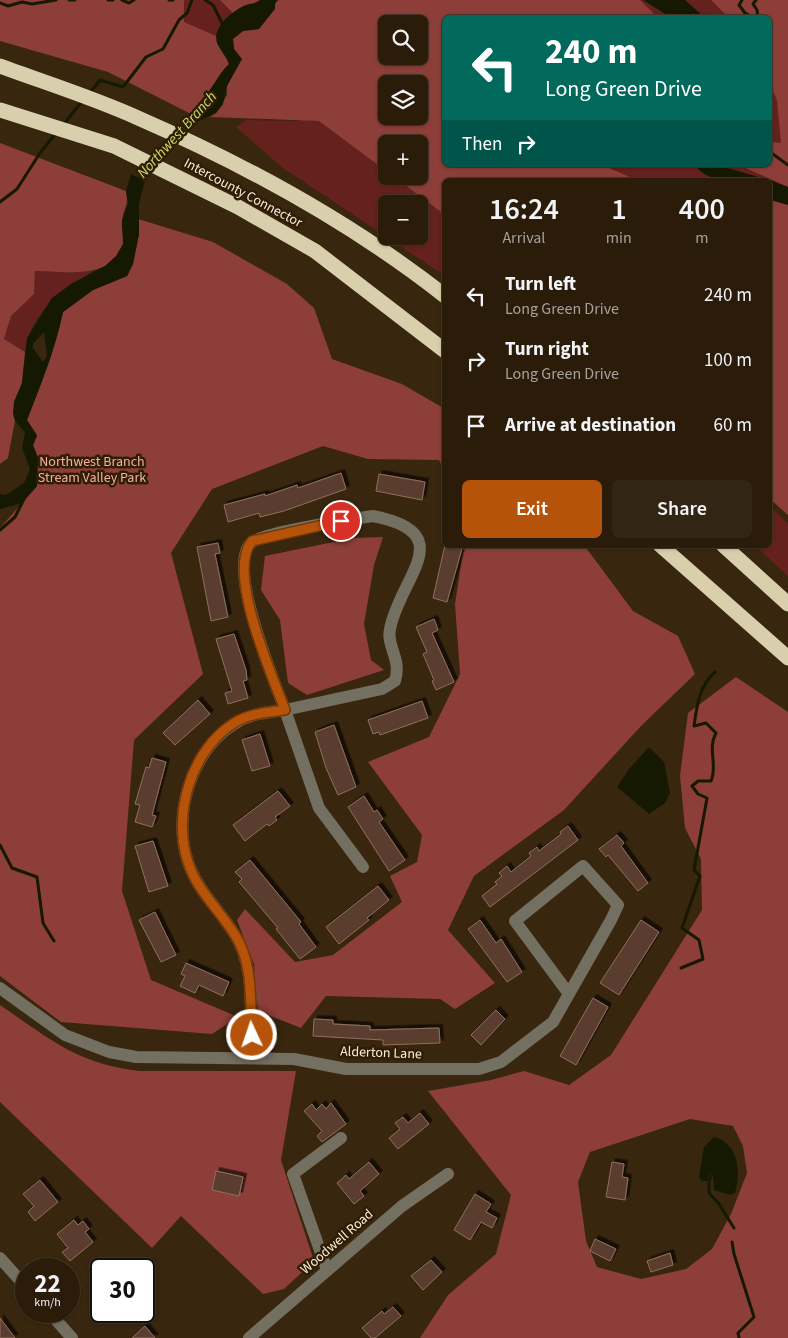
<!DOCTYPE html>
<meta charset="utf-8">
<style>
body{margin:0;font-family:"Source Sans 3",sans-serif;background:#332513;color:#f1f3f6;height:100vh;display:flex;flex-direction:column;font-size:19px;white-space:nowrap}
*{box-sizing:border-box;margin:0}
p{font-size:16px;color:#a6a19c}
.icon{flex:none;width:28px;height:28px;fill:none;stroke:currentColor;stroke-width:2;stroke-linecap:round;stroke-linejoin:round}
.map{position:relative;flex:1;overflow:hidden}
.details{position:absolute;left:442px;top:178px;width:330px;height:370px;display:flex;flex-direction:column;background:#2b1c0a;border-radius:8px;box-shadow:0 1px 4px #0004,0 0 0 1px #473a2b}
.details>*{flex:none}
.top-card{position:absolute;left:442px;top:15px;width:330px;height:152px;border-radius:8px;box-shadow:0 1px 4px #0004,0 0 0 1px #473a2b;background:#00695c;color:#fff;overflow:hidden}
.tools{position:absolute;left:378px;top:15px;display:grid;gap:10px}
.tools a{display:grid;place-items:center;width:50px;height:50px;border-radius:8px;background:#2b1c0a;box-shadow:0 1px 4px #0004,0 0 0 1px #473a2b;font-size:25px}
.speed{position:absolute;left:15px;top:1258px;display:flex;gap:10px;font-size:25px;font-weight:700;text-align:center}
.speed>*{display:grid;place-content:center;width:65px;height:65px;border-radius:50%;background:#2b1c0a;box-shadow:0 1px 4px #0004,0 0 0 1px #473a2b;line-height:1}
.speed small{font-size:12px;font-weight:400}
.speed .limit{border:2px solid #111;border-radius:8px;background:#fff;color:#111}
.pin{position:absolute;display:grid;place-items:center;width:42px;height:42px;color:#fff;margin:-21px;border:2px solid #fff;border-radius:50%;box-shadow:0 1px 5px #0007}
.me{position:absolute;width:55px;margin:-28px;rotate:357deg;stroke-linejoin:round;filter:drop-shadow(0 0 4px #0008)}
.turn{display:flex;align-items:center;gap:18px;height:105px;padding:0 20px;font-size:22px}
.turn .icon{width:65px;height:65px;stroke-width:2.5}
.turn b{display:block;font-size:35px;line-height:42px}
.then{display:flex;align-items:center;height:48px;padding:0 20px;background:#0003;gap:10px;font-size:19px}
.eta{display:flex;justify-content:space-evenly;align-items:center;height:85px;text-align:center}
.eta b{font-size:30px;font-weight:600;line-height:35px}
.primary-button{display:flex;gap:10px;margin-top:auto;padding:10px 20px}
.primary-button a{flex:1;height:58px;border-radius:8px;background:#b45309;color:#fff;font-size:20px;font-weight:600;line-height:58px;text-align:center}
.primary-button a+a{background:#332513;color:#f1f3f6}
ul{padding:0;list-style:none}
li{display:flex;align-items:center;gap:15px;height:65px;padding:0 20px}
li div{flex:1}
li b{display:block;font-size:19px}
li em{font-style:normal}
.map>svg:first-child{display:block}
</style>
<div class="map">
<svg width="788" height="1338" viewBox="0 0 788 1338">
<defs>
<filter id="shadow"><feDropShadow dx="3.5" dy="-3.5" stdDeviation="0" flood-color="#0009"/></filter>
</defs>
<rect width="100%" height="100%" fill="#39260e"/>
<g fill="#65211d" fill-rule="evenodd">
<path d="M0,0H788V309L770,305V180H445L419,176V144L353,146L386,171V176H393L445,215V276L283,168L236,127L246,120L300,121ZM445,18H770V165H445ZM386,24H419V56H386ZM386,84H419V116H386ZM386,204H419V236H386Z"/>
<path d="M35,271H93C61,291 31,311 25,352L4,339L11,316L34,294Z"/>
<path d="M770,506L788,524V576L754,545H770Z"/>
</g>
<g fill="#8d3e38" fill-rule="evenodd">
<path d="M0,0H184V22L216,36C218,46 225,53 229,64C217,76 215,85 205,96C200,102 195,107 191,114L108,72L0,41Z"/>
<path d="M220,0H260L233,13Z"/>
<path d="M278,0H640L657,17L445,18V165H602L637,180H445V215L393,176H419V144H386V171L319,121L210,117L216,113L227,95V86L241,59L234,49L233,39L243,31L259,29ZM386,24H419V56H386ZM386,84H419V116H386Z"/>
<path d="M711,0H788V187L739,165H770V142L781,143L777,100L770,85V18L728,17Z"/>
<path d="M0,143L126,191C129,206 124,207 122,220C121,228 124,236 123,244C115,281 61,271 35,271L34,294L11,316L4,339L25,352L22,383L14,402L15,421L10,447L8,458L0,464Z"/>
<path d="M772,199L788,205V515L770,499Z"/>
<path d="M138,219L213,242L287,284L314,308L332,359L402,384L445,409V473L439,460L368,459L323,446L212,489L171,553L203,674L134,740L122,891L151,980L238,1017L212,1034L61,1022L0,976V528L37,486L38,458L33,445L37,435L27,420C41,384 55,350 63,312L93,290L127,276L133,264L139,234Z"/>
<path d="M383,537L374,565L364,624L371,660L384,670L307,695L288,683L280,620L261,590L265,556L353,538Z"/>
<path d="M464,545H584L633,611L678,636L695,674L641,726L564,810L474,876L448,930L495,983L455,1009L440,999L326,996L301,1028L258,1011L254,964L237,920L245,909L295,962L333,955L402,902L390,876L417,862L422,835L368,762L429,737L460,674L455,604Z"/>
<path d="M736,677L788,712V1338H420L448,1295L496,1254L511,1195L428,1091L491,1080L524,1071L569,1085L611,1055L702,910L701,859L685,828L680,776L688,713ZM690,1119L733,1126L743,1146L747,1173L731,1214L712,1249L686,1269L641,1279L597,1267L586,1241L578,1182L590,1152Z"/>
<path d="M0,1005C50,1039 77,1064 140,1071H296L281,1160L314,1261L284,1289L263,1294L181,1216L152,1248L0,1102Z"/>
</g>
<g fill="#161901" fill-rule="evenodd">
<path d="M260,0H278L275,3V9L259,29L243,31L233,39L234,49L242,59L227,86L223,104L216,113L197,122L145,180L139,204V234L133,264L127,276L93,290L63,312C55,350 41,384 27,420L37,436L33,445L38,458L37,486L22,503L0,509V494L6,495L24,483L30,469L22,448L25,432L15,421L13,414L14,402L22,383L27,338L52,298L71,284L105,266L116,256L123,244L122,221L128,203L126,191L131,174L191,114C195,107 200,102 205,96C215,85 217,76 229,64C226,56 220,50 217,43C212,27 232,11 246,5C251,3 255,5 260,0ZM44,332L47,356L43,362L33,348V344Z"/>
<path d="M643,0H685L704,17H670Z"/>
<path d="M695,165H717L769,180C745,180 710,187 695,165Z"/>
<path d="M770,180L788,187V205L770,200Z"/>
<path d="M649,747L664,762L670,793L665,803L649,814L617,787L629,769Z"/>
<path d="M714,1137C739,1143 741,1173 735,1193L731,1195L714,1190L713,1172L710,1173L707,1181H702L699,1177L704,1147Z"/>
</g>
<g fill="#39260e">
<path d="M179,122L193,129L172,153L156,145Z"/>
<path d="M151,150L168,158L148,181L128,173Z"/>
</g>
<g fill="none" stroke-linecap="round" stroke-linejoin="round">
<g stroke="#161901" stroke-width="3">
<path d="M69,0H75"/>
<path d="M108,0H113"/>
<path d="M122,0L129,3L134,0"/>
<path d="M169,0H173"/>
<path d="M205,0L213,5L223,25"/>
<path d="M742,0L739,5L745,13L755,18"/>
<path d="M756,0L753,4L757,10L758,18"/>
<path d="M0,3L8,6L22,2L32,4L56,0"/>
<path d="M89,94L100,80L123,87L146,57L163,49L179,20L187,13L192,0"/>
<path d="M63,125L83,100"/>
<path d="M770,152L788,165"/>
<path d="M0,202L17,189L40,153L56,133"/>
<path d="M0,530L15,517L26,495"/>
<path d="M0,845L12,868L37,877L43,923L54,941"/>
<path d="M681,968L703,959L699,940L682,928L700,876L694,870L707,798L698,794L692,786L698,781H711C718,765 707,749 716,733L706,723L694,726C697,705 699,686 715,672"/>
<path d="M713,1172L709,1181V1193L719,1204L734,1228"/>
<path d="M732,1242L734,1254L754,1317L738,1333L739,1338"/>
</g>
</g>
<g fill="#5a3d2e" stroke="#8f6f5f" filter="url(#shadow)">
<path d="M341,473L346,489L284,511L260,517L259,513L228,522L224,505L265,494V496L297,485L298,488Z"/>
<path d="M379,474L425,482L422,500L376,491Z"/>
<path d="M218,543L220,553L215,554L228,617L211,621L197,547Z"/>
<path d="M445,545H463L447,602L433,598Z"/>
<path d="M434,619L438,630L432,633L454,682L436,690L432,681L434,680L423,654L427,652L416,627Z"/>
<path d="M234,634L246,670L247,680L243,681L248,698L228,704L225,693L232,691L216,639Z"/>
<path d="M198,700L210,714L175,745L163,733Z"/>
<path d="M422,701L428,718L380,735L379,732L373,734L368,720Z"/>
<path d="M334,725L356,787L338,795L326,768L315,732Z"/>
<path d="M260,734L270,766L252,771L242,740Z"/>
<path d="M152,758L166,762L152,815L156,816L152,827L135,822L140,805L135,804L146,767L149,768Z"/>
<path d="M278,791L290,806L275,817L277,820L269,826L267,824L245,841L233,825Z"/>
<path d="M364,796L374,812L377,810L383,819L379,822L405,860L389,871L348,807Z"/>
<path d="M568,826L578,840L490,907L482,896L497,884L495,882L502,876L499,873L507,866L511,872L531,856L529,853L537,847L539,851L561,834L560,832Z"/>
<path d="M617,835L624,843L621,846L648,883L638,891L608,855L606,857L599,849Z"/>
<path d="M153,841L168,886L149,892L135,846Z"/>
<path d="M250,860L301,922L299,924L316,947L300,959L276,929L278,928L239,882L242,879L235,872Z"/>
<path d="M378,886L389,900L367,918L369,920L339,944L326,927Z"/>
<path d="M155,912L176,955L161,962L139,920Z"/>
<path d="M480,920L496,943L501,939L522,972L507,982L468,929Z"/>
<path d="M641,920L659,932L619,995L600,983Z"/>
<path d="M186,963L229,982L223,996L199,985L195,993L180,986L185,976L181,974Z"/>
<path d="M593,998L608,1007L576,1065L560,1056Z"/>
<path d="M496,1010L505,1019L481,1045L471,1035Z"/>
<path d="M314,1019L333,1020V1024L370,1026V1030L439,1028L440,1043L383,1045V1040L313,1036Z"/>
<path d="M331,1103L346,1124L322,1142L317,1136L322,1131L304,1111L312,1104L316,1110L322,1104L326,1109Z"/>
<path d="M420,1113L429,1124L398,1149L389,1138L400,1129L395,1123L403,1117L408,1123Z"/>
<path d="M369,1162L379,1174L360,1191L364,1196L354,1204L337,1183L346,1175L349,1179Z"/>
<path d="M612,1162L624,1164L622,1177L628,1178L625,1200L606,1197Z"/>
<path d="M216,1171L243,1177L239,1196L212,1190Z"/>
<path d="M40,1180L58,1202L35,1221L28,1212L34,1206L23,1194Z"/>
<path d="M475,1194L491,1204L486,1212L497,1218L492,1228L481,1222L470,1240L454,1230Z"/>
<path d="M74,1220L78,1225L83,1221L89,1229L85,1232L93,1242L70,1261L62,1252L68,1248L57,1234Z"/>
<path d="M595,1239L616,1249L610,1261L590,1251Z"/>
<path d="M670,1253L673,1265L651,1272L647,1261Z"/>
<path d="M431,1260L442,1272L423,1290L411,1276Z"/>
<path d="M393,1307L401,1316L375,1338H371L362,1328L382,1311L384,1314Z"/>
<path d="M0,1318L15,1338H0Z"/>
<path d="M145,1326L155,1338H132Z"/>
</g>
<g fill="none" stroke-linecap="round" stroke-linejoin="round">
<g stroke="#736f61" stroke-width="12">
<path d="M373,516C461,533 400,577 390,629C386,646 402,659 395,681L382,689L285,710C274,681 226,567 251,543C262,532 353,519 373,516Z"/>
<path d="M0,988L65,1035L109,1052L136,1057L294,1059L346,1069H479L501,1062L553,1022L611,920L618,905L583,866L515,921L569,994"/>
<path d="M249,1058C250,1022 256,976 239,942C224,913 199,895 188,862C172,815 191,751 234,724C248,714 268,712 285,710L319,808L363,867"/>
<path d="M0,1258L26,1287"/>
<path d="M327,1270L293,1174L341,1138"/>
<path d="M48,1311L72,1338"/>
<path d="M249,1338L402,1206L448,1174"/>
</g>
<g stroke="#d9cfac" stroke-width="15">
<path d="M0,66C46,83 94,98 138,118C246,165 352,223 445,296"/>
<path d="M0,110L114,146L238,207L315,251L445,351"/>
<path d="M660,545L788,658"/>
<path d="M723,545L788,604"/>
</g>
</g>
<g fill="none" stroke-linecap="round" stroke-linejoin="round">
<g stroke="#753606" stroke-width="12">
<path id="route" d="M252,1035C250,1005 253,969 239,942C224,913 198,894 188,862C172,815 191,750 234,723C248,714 268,712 285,710C272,675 226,572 252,541L341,521"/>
</g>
<use href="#route" stroke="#b45309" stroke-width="9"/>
</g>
<g text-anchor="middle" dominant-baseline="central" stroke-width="5" stroke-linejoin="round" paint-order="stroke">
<g font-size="14" fill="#f8ebdd" stroke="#2f1d04">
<text transform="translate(243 193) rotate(28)">Intercounty Connector</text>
<text transform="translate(381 1053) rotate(2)">Alderton Lane</text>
<text transform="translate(337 1242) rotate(-41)">Woodwell Road</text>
</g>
<g font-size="14" fill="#f4aea6" stroke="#2f1d04">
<text x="92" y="462">Northwest Branch<tspan x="92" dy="16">Stream Valley Park</tspan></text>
</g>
<g font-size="15" font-style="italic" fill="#cdda69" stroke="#2f1d04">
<text transform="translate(177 135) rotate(-48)">Northwest Branch</text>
</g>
</g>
</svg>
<div class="tools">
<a><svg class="icon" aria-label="search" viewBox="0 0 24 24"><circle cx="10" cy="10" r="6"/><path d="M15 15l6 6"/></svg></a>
<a><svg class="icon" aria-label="layers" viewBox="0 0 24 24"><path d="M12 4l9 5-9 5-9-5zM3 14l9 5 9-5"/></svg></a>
<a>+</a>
<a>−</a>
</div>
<div class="speed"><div>22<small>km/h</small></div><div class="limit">30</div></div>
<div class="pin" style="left:341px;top:521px;background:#d93025"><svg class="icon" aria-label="arrive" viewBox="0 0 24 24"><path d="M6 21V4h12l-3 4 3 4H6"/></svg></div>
<svg class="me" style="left:252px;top:1035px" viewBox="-20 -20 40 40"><circle r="17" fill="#b45309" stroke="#fff" stroke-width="3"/><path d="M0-11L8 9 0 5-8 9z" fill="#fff"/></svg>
<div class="top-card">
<div class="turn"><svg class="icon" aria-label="left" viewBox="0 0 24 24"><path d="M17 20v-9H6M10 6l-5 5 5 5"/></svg><div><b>240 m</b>Long Green Drive</div></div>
<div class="then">Then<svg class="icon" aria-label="right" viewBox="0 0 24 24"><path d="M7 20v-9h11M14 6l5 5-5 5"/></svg></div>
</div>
<section class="details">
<div class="eta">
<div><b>16:24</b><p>Arrival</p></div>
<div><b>1</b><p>min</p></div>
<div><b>400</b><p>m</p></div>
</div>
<ul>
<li><svg class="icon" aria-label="left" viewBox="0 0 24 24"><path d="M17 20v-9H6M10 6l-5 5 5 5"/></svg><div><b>Turn left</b><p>Long Green Drive</p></div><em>240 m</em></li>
<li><svg class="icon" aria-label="right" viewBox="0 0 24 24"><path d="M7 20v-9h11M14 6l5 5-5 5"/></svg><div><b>Turn right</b><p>Long Green Drive</p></div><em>100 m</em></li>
<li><svg class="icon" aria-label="arrive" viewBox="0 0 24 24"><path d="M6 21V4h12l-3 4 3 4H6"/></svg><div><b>Arrive at destination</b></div><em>60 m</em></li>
</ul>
<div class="primary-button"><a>Exit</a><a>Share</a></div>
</section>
</div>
